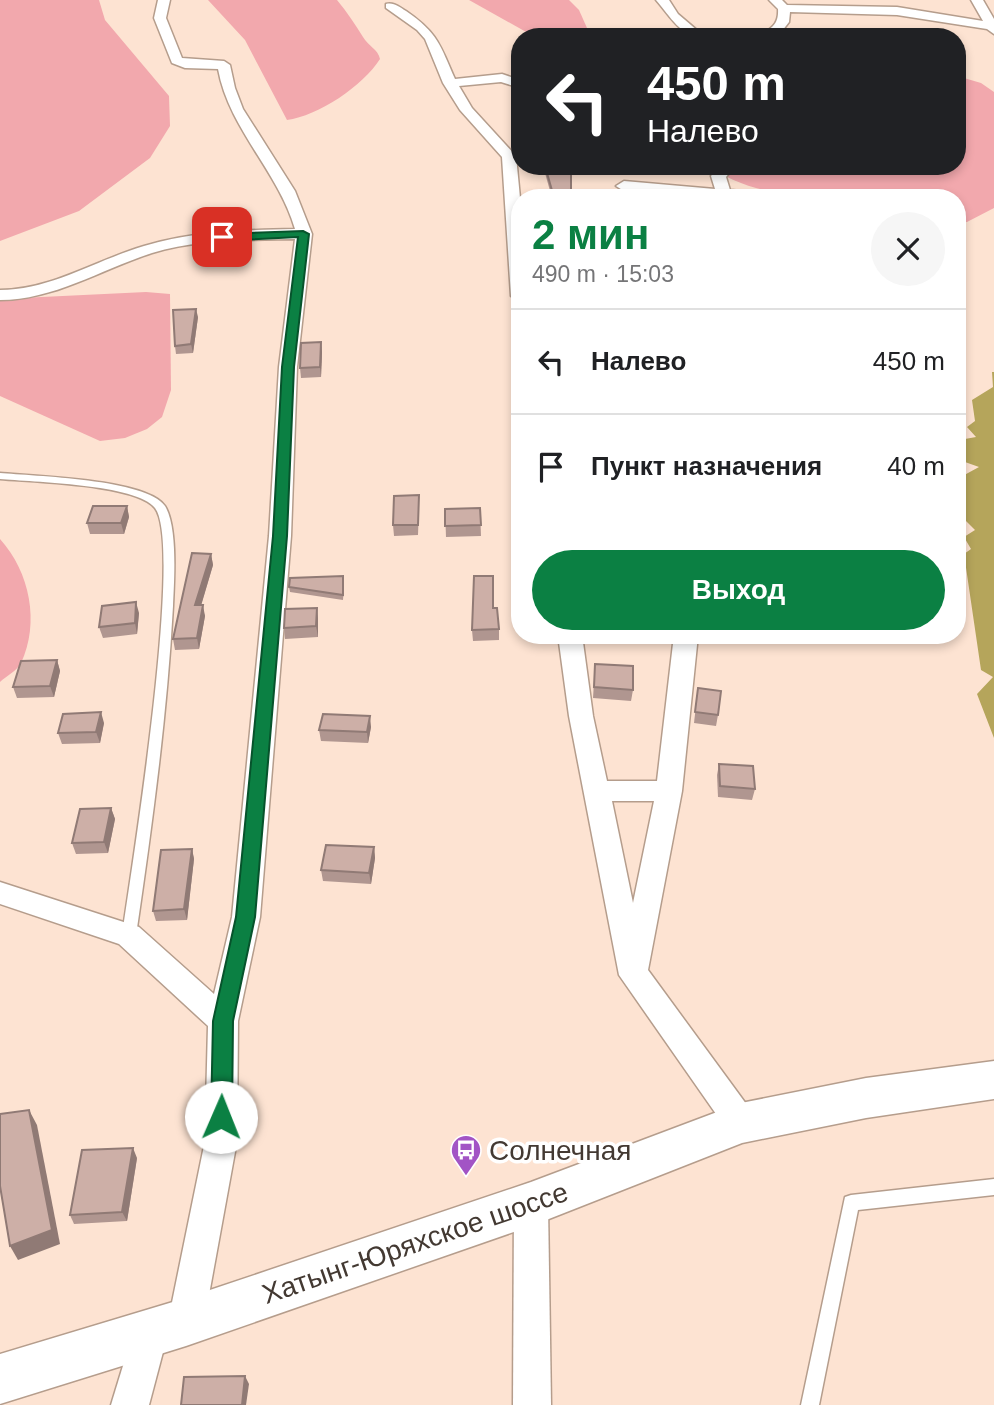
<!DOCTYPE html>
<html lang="ru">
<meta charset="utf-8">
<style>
body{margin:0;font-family:Arial,sans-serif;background:#f6f6f6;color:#202124;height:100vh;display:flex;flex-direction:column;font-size:26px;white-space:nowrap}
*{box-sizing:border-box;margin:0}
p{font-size:23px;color:#757577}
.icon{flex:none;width:38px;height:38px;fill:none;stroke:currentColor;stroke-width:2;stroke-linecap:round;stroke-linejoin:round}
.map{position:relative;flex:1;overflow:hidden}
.panel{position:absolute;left:511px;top:189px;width:455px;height:455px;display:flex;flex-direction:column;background:#fff;border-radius:28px;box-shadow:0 4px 10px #0003}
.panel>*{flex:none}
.guide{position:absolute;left:511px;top:28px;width:455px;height:147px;border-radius:28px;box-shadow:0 4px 10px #0003;background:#202124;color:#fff;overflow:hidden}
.pin{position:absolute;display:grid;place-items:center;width:60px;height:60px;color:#fff;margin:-30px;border-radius:14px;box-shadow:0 4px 10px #0006}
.me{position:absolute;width:77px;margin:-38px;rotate:1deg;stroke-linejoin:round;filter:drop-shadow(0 0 5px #0008)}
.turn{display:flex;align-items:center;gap:24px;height:147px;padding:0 21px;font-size:32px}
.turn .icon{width:91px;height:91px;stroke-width:2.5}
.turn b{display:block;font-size:49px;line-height:60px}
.round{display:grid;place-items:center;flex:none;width:74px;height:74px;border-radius:37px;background:#f6f6f6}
.headline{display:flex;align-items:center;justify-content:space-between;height:119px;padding:0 21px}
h1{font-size:42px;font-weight:700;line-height:52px;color:#0b8043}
.button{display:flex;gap:14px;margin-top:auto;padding:14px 21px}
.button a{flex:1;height:80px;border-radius:42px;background:#0b8043;color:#fff;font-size:28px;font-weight:700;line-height:80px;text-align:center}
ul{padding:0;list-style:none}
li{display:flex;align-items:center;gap:21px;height:105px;padding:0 21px;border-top:2px solid #e0e0e0}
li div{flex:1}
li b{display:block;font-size:26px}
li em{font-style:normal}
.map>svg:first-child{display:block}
</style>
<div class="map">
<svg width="994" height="1405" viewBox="0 0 994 1405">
<rect width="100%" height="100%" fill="#fde3d2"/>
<g fill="#f2a8ad">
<path d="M0,0H99L105,20L169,96L170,126L150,158L79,211L0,241Z"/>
<path d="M208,0H337C347,12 355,24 363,37C368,46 378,49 380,59C363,86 318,116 287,120L245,40Z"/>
<path d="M469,0H569L579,10L591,37H535Z"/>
<path d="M964,78L981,83L994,92V208L967,222L957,223V198C894,198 759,209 711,166H957V79Z"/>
<path d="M146,292L170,294L171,390L162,417L147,429L125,438L100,441L0,396V299Z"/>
<path d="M0,539C30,572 40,623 21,663C17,671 6,676 0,682Z"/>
</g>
<path fill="#b5a55b" d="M992,372H994V738L977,694L993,677L981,670L964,554L971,549L964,537L975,530L957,512V501H960L957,479L979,467L965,462V439L976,437L967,427L975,421L972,400L993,387Z"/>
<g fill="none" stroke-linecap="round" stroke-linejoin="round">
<g stroke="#b59d8c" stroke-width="3">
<g id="lane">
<path d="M0,473C33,476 147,479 165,506C178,527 174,582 173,606C167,716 152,826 136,935L134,939L129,941L124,939L122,935C131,873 184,546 155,508C137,484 31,482 0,479Z"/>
<path d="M994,1179V1195L858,1210L819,1405H801L845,1197L851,1195Z"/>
</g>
</g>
<g stroke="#b59d8c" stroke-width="3">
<g id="street">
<path d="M158,0H170L166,18L182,58L224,61L230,65L235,88L243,109L295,191L312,234L297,367L291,536L260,917L238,1021L237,1141L204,1322L199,1335L186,1340L173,1335L168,1322L205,1141L208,1026L119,944L0,904V882L139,927L214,994L232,917L269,536L279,367L295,239C248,240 198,239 152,253C102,269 54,300 0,300V290C51,290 96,260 144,246C193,231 244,230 295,229C278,171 229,129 218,69L185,68L172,63L154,18Z"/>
<path d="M656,0H669L678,14L705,37C680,37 671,17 656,0Z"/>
<path d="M769,0H782L787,5L897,7L983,21L971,0H983L994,19V34L987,29L897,15L790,12L789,22L779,35L759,37C770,28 779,26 778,9Z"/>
<path d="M386,4C394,2 399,7 406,11C438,33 440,45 455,79L502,74L520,80V88L501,82L459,86L472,108L516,156L520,198V301L511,296L502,157L460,110L443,83L425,39L417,30L386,8Z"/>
<path d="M719,166H735L726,177L730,190L768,193L775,198H710L624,191L616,186L624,181L715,189L711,176Z"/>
<path d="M558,635H582L593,716L607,781H657L674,635H698L682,791L648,970L752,1112L757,1123L752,1134L741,1138L730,1134L619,975L569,716ZM612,801H654L633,903Z"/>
<path d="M531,1188L543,1192L548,1204L551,1405H513L514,1204L519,1192Z"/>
<path d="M150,1315L163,1320L168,1333L149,1405H111L137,1320Z"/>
</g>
</g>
<g stroke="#b59d8c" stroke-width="3">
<path id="secondary" d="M994,1061V1099L866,1118L742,1143L531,1226L186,1346L0,1404V1354L186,1298L531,1182L741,1103L866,1078Z"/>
</g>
<use href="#lane" fill="#fff" fill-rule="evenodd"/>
<use href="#street" fill="#fff" fill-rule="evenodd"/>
<use href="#secondary" fill="#fff" fill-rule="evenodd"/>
</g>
<g fill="#b09690">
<path d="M543,166H571V198H552Z"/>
<path d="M198,317L193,353L176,354L175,346Z"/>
<path d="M321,342L322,352L321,377L301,378L300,368Z"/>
<path d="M127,506L129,517L124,534H90L87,523Z"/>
<path d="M419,506L418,535L394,536L393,525Z"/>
<path d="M480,508L481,536L446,537L445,509Z"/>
<path d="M211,554L213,565L201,605L205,616L199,649L175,650L173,639Z"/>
<path d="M344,581L343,600L290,592L289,587Z"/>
<path d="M317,608L318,619V637L285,639L284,628Z"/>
<path d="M493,608L499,629V640L473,641L472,630Z"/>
<path d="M139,613L137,634L103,638L99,627Z"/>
<path d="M57,660L60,671L54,697L17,698L13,687Z"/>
<path d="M595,664L633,690L631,701L593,698Z"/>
<path d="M698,688L718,715L716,726L694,723Z"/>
<path d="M104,723L100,743L62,744L58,733Z"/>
<path d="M371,727L368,743L321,741L319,730Z"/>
<path d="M719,764L755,789L752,800L718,797L717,775Z"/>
<path d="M111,808L115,819L108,853L76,854L72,843Z"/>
<path d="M374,847L375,858L371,884L323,881L321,870Z"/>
<path d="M192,849L194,859L187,920L156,921L153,911Z"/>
<path d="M137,1158L127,1221L74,1224L70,1215Z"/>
</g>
<g fill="#907a75">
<path d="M196,309L198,317L193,353L191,344Z"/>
<path d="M321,342L322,352L321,377L320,367Z"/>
<path d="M127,506L129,517L124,534L121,523Z"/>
<path d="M211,554L213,565L198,616L195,605Z"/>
<path d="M136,602L139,613L137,634L135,623Z"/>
<path d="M203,605L205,616L199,649L197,638Z"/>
<path d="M317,608L318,619V637L316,626Z"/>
<path d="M57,660L60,671L54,697L50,686Z"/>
<path d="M101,712L104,723L100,743L96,732Z"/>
<path d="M370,716L371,727L368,743L367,732Z"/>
<path d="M111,808L115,819L108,853L104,842Z"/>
<path d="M374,847L375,858L371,884L369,873Z"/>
<path d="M192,849L194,859L187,920L184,909Z"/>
<path d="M29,1110L37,1125L60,1244L18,1260L10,1246Z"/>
<path d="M133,1148L137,1158L127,1221L122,1212Z"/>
<path d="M245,1376L249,1384L246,1405H242Z"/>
</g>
<g fill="#cdafa7" stroke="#907a75" stroke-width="2">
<path d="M545,166H571V194H553Z"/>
<path d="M196,309L191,344L175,346L173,310Z"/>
<path d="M321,342L320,367L300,368L301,343Z"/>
<path d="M419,495L418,525H393L394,496Z"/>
<path d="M93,506H127L121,523H87Z"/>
<path d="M480,508L481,525L445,526V509Z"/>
<path d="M192,553L211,554L195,605H203L197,638L173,639Z"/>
<path d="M343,576V595L289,587L290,578Z"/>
<path d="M474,576H493V608H497L499,629L472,630Z"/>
<path d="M136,602L135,623L99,627L102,606Z"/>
<path d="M317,608L316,626L284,628L285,609Z"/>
<path d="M57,660L50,686L13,687L21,661Z"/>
<path d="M595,664L633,666V690L594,687Z"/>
<path d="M698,688L721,691L718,715L695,712Z"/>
<path d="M101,712L96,732L58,733L63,714Z"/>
<path d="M323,714L370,716L367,732L319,730Z"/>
<path d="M719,764L753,766L755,789L720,786Z"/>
<path d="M111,808L104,842L72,843L80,809Z"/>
<path d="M326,845L374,847L369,873L321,870Z"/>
<path d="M192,849L184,909L153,911L161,850Z"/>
<path d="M29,1110L52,1230L10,1246L0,1186V1114Z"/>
<path d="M133,1148L122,1212L70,1215L82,1150Z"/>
<path d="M245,1376L242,1405H181L184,1377Z"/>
</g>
<path fill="#0b8043" stroke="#07532c" stroke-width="2" d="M303,231L309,234L294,367L287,536L255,917L233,1021L232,1117L229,1124L221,1127L214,1124L211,1117L213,1021L236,917L273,536L282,367L298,237L222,241L217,237L222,234Z"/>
<defs>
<g id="bus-pin" transform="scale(1.575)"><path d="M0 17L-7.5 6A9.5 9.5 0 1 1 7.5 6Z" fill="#a254c5" stroke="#fff"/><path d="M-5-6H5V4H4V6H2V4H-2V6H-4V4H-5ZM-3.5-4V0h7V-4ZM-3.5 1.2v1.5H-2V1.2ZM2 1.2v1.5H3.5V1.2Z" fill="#fff"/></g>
</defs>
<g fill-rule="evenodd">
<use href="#bus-pin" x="466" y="1150"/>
</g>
<g text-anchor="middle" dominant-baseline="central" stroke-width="7" stroke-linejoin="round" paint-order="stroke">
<g font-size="28" fill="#433932" stroke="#fff" text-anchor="start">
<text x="489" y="1150">Солнечная</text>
</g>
<g font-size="28" fill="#433932" stroke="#fff">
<text transform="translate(415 1243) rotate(-19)">Хатынг-Юряхское шоссе</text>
</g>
</g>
</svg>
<div class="pin" style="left:222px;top:237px;background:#d93025"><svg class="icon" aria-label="arrive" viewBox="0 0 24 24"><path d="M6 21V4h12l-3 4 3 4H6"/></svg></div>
<svg class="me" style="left:221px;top:1117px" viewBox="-20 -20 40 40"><circle r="19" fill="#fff"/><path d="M0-13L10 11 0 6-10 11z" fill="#0b8043"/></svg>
<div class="guide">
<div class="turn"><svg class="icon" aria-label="left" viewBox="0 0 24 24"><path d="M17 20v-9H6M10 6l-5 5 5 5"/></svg><div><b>450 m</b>Налево</div></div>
</div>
<section class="panel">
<div class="headline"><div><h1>2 мин</h1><p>490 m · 15:03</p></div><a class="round"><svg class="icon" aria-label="close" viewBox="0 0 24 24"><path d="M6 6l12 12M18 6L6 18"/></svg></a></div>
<ul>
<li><svg class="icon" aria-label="left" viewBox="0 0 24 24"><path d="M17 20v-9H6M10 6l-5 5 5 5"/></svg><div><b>Налево</b></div><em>450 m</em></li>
<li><svg class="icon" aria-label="arrive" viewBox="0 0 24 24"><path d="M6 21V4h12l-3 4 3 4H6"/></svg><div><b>Пункт назначения</b></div><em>40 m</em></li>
</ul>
<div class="button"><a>Выход</a></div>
</section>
</div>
